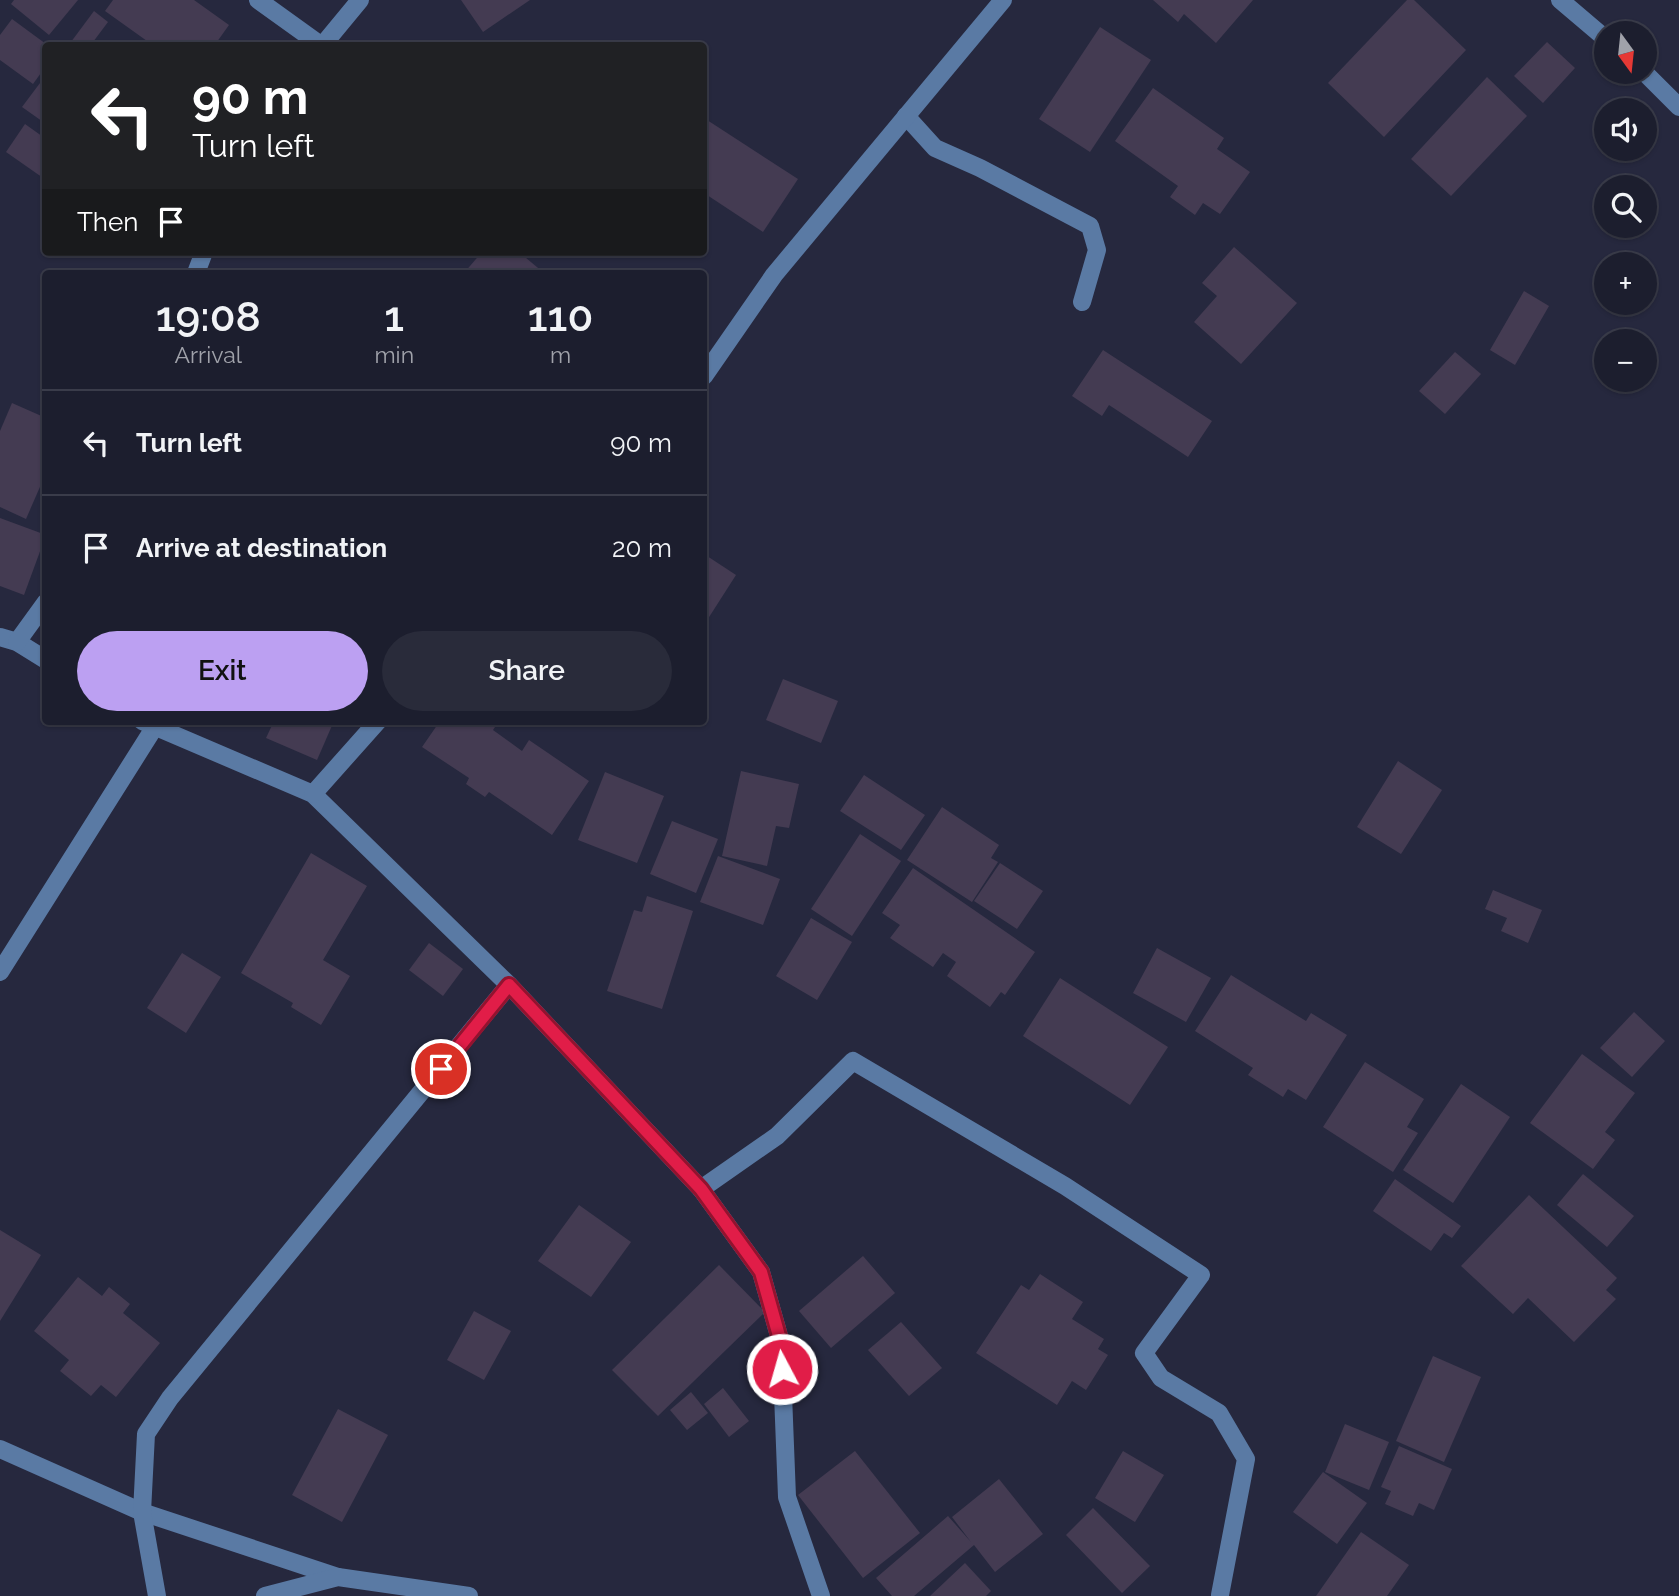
<!DOCTYPE html>
<meta charset="utf-8">
<style>
body{margin:0;font-family:Raleway,sans-serif;background:#292b3a;color:#f1f3f6;height:100vh;display:flex;flex-direction:column;font-size:26px;white-space:nowrap}
*{box-sizing:border-box;margin:0}
p{font-size:23px;color:#a0a2aa}
.icon{flex:none;width:38px;height:38px;fill:none;stroke:currentColor;stroke-width:2;stroke-linecap:round;stroke-linejoin:round}
.map{position:relative;flex:1;overflow:hidden}
.side{position:absolute;left:42px;top:270px;width:665px;height:455px;display:flex;flex-direction:column;background:#1c1e2e;border-radius:7px;box-shadow:0 2px 5px #0004,0 0 0 2px #3a3c4a}
.side>*{flex:none}
.guide{position:absolute;left:42px;top:42px;width:665px;height:214px;border-radius:7px;box-shadow:0 2px 5px #0004,0 0 0 2px #3a3c4a;background:#202124;color:#fff;overflow:hidden}
.needle{width:46px;rotate:165deg}
.controls{position:absolute;left:1594px;top:21px;display:grid;gap:14px}
.controls a{display:grid;place-items:center;width:63px;height:63px;border-radius:50%;background:#1c1e2e;box-shadow:0 2px 5px #0004,0 0 0 2px #3a3c4a;font-size:35px}
.pin{position:absolute;display:grid;place-items:center;width:60px;height:60px;color:#fff;margin:-30px;border:4px solid #fff;border-radius:50%;box-shadow:0 2px 7px #0007}
.me{position:absolute;width:77px;margin:-38px;rotate:354deg;stroke-linejoin:round;filter:drop-shadow(0 0 5px #0008)}
.turn{display:flex;align-items:center;gap:24px;height:147px;padding:0 35px;font-size:32px}
.turn .icon{width:91px;height:91px;stroke-width:2.5}
.turn b{display:block;font-size:49px;line-height:60px}
.then{display:flex;align-items:center;height:66px;padding:0 35px;background:#0003;gap:14px;font-size:26px}
.eta{display:flex;justify-content:space-evenly;align-items:center;height:119px;text-align:center}
.eta b{font-size:42px;font-weight:600;line-height:49px}
.primary-button{display:flex;gap:14px;margin-top:auto;padding:14px 35px}
.primary-button a{flex:1;height:80px;border-radius:42px;background:#bca0f2;color:#111;font-size:28px;font-weight:600;line-height:80px;text-align:center}
.primary-button a+a{background:#292b3a;color:#f1f3f6}
ul{padding:0;list-style:none}
li{display:flex;align-items:center;gap:21px;height:105px;padding:0 35px;border-top:2px solid #3a3c4a}
li div{flex:1}
li b{display:block;font-size:26px}
li em{font-style:normal}
.map>svg:first-child{display:block}
</style>
<div class="map">
<svg width="1679" height="1596" viewBox="0 0 1679 1596">
<rect width="100%" height="100%" fill="#26283e"/>
<g fill="#443b52">
<path d="M14,0H78L49,35L11,4Z"/>
<path d="M113,0H194L229,25L214,46H154L105,11Z"/>
<path d="M461,0H530L483,32Z"/>
<path d="M1153,0H1253L1216,43L1184,14L1178,22Z"/>
<path d="M1407,0H1414L1466,50L1384,137L1328,83Z"/>
<path d="M94,11L108,22L90,46H68Z"/>
<path d="M12,19L46,44V66L33,84L0,60V35Z"/>
<path d="M1100,27L1151,60L1090,152L1039,119Z"/>
<path d="M1547,42L1575,68L1543,103L1514,76Z"/>
<path d="M46,75V124L22,107Z"/>
<path d="M1487,77L1527,116L1451,196L1411,159Z"/>
<path d="M1153,88L1224,138L1217,149L1250,172L1220,214L1203,203L1195,215L1170,197L1178,186L1115,141Z"/>
<path d="M704,118L798,179L763,232L704,193Z"/>
<path d="M25,124L46,139V180L6,152Z"/>
<path d="M1234,247L1297,303L1241,364L1194,322L1217,296L1202,283Z"/>
<path d="M482,252H519L544,273H464Z"/>
<path d="M1524,291L1549,306L1515,365L1490,350Z"/>
<path d="M1103,350L1212,421L1188,457L1109,405L1102,416L1072,396Z"/>
<path d="M1455,352L1481,374L1445,414L1419,391Z"/>
<path d="M12,403L46,418V473L26,519L0,507V431Z"/>
<path d="M0,518L46,535L24,595L0,586Z"/>
<path d="M704,554L736,575L704,625Z"/>
<path d="M783,679L838,701L821,743L766,720Z"/>
<path d="M274,721H334L317,760L266,738Z"/>
<path d="M440,721H499L493,730L522,751L529,740L589,781L552,835L489,792L485,797L466,784L469,778L422,747Z"/>
<path d="M1398,761L1442,790L1401,854L1357,827Z"/>
<path d="M741,771L799,784L789,828L776,826L767,866L722,856Z"/>
<path d="M605,772L664,796L637,863L578,840Z"/>
<path d="M864,775L925,815L901,850L840,811Z"/>
<path d="M942,807L999,845L991,858L998,862L972,902L907,860Z"/>
<path d="M672,821L718,839L696,893L650,874Z"/>
<path d="M860,834L901,861L852,936L811,909Z"/>
<path d="M311,853L367,886L323,960L350,976L321,1025L291,1007L293,1003L241,973Z"/>
<path d="M718,856L780,879L763,925L700,902Z"/>
<path d="M1000,863L1043,891L1017,929L974,901Z"/>
<path d="M913,868L1035,952L1005,995L1001,992L990,1007L947,976L956,962L943,953L933,967L890,938L900,925L882,913Z"/>
<path d="M1493,890L1542,910L1528,943L1501,931L1507,918L1485,909Z"/>
<path d="M647,896L693,911L662,1009L607,991L634,910L642,912Z"/>
<path d="M811,918L852,942L817,1000L776,976Z"/>
<path d="M429,943L463,969L443,996L409,970Z"/>
<path d="M1157,948L1211,978L1186,1022L1133,993Z"/>
<path d="M182,953L221,977L186,1033L147,1008Z"/>
<path d="M1231,975L1306,1021L1311,1013L1347,1035L1306,1100L1288,1089L1283,1097L1248,1075L1253,1068L1195,1031Z"/>
<path d="M1060,978L1168,1047L1130,1105L1023,1036Z"/>
<path d="M1634,1012L1665,1041L1632,1077L1600,1048Z"/>
<path d="M1582,1054L1635,1093L1605,1132L1615,1140L1593,1169L1530,1123Z"/>
<path d="M1365,1062L1424,1099L1407,1127L1418,1133L1393,1172L1323,1127Z"/>
<path d="M1461,1084L1510,1117L1453,1203L1403,1170Z"/>
<path d="M1583,1174L1634,1216L1607,1247L1557,1205Z"/>
<path d="M1395,1179L1461,1226L1452,1238L1444,1233L1431,1251L1373,1211Z"/>
<path d="M1529,1195L1617,1278L1606,1290L1616,1299L1574,1342L1528,1298L1513,1314L1461,1266Z"/>
<path d="M579,1205L631,1242L591,1297L538,1261Z"/>
<path d="M0,1230L41,1255L0,1321Z"/>
<path d="M863,1256L895,1293L831,1348L799,1311Z"/>
<path d="M719,1265L765,1312L658,1416L612,1370Z"/>
<path d="M1040,1274L1083,1302L1072,1319L1104,1339L1098,1349L1108,1355L1086,1390L1072,1381L1057,1405L976,1353L1021,1285L1029,1290Z"/>
<path d="M78,1277L102,1296L109,1287L130,1304L123,1313L160,1343L116,1397L101,1385L91,1396L60,1371L69,1360L34,1331Z"/>
<path d="M474,1311L511,1331L484,1380L447,1360Z"/>
<path d="M901,1322L942,1368L909,1396L868,1350Z"/>
<path d="M1433,1356L1481,1377L1444,1462L1396,1441Z"/>
<path d="M723,1388L749,1421L729,1437L704,1404Z"/>
<path d="M691,1392L708,1413L687,1430L670,1410Z"/>
<path d="M338,1409L388,1435L342,1522L292,1495Z"/>
<path d="M1345,1424L1389,1442L1369,1490L1325,1472Z"/>
<path d="M1399,1446L1452,1469L1434,1510L1419,1503L1413,1516L1385,1504L1391,1491L1381,1487Z"/>
<path d="M855,1451L920,1533L863,1578L798,1495Z"/>
<path d="M1123,1451L1164,1475L1135,1522L1095,1498Z"/>
<path d="M1323,1472L1367,1503L1337,1544L1293,1512Z"/>
<path d="M999,1479L1043,1534L995,1572L974,1545L914,1596H892L876,1578L948,1516L971,1542L952,1517Z"/>
<path d="M1093,1508L1150,1566L1122,1593L1066,1535Z"/>
<path d="M1361,1532L1409,1565L1387,1596H1316Z"/>
<path d="M965,1563L991,1591L986,1596H930Z"/>
</g>
<g fill="none" stroke-linecap="round" stroke-linejoin="round">
<g stroke="#5a7aa4" stroke-width="18">
<path d="M258,0L322,46"/>
<path d="M1560,0L1606,39"/>
<path d="M322,46L360,0"/>
<path d="M1644,72L1679,107"/>
<path d="M906,116L935,148L980,168L1090,226L1097,250L1082,302"/>
<path d="M196,273L204,252"/>
<path d="M704,376L774,275L1003,0"/>
<path d="M0,637L17,642L46,660"/>
<path d="M17,642L46,602"/>
<path d="M142,721L313,794L509,985L701,1189L761,1272L781,1343L787,1497L821,1596"/>
<path d="M313,794L378,721"/>
<path d="M0,972L154,728"/>
<path d="M701,1189L777,1136L853,1061L1065,1186L1201,1275L1144,1353L1161,1378L1219,1413L1246,1459L1220,1595"/>
<path d="M0,1449L142,1512L338,1577"/>
<path d="M157,1596L142,1512L146,1434L170,1398L509,985"/>
<path d="M265,1596L338,1577L469,1596"/>
</g>
</g>
<g fill="none" stroke-linecap="round" stroke-linejoin="round">
<g stroke="#92132f" stroke-width="18">
<path id="route" d="M441,1069L509,985L701,1189L761,1272L781,1343L782,1369"/>
</g>
<use href="#route" stroke="#e11d48" stroke-width="12"/>
</g>
</svg>
<div class="controls">
<a><svg class="needle" viewBox="-14 -14 28 28"><path d="M0-13l5 13h-10z" fill="#e53935"/><path d="M0 13l5-13h-10z" fill="#a0a2aa"/></svg></a>
<a><svg class="icon" aria-label="sound" viewBox="0 0 24 24"><path d="M4 9h4l5-4v14l-5-4H4zM17 9q2 3 0 6"/></svg></a>
<a><svg class="icon" aria-label="search" viewBox="0 0 24 24"><circle cx="10" cy="10" r="6"/><path d="M15 15l6 6"/></svg></a>
<a>+</a>
<a>−</a>
</div>
<div class="pin" style="left:441px;top:1069px;background:#d93025"><svg class="icon" aria-label="arrive" viewBox="0 0 24 24"><path d="M6 21V4h12l-3 4 3 4H6"/></svg></div>
<svg class="me" style="left:782px;top:1369px" viewBox="-20 -20 40 40"><circle r="17" fill="#e11d48" stroke="#fff" stroke-width="3"/><path d="M0-11L8 9 0 5-8 9z" fill="#fff"/></svg>
<div class="guide">
<div class="turn"><svg class="icon" aria-label="left" viewBox="0 0 24 24"><path d="M17 20v-9H6M10 6l-5 5 5 5"/></svg><div><b>90 m</b>Turn left</div></div>
<div class="then">Then<svg class="icon" aria-label="arrive" viewBox="0 0 24 24"><path d="M6 21V4h12l-3 4 3 4H6"/></svg></div>
</div>
<section class="side">
<div class="eta">
<div><b>19:08</b><p>Arrival</p></div>
<div><b>1</b><p>min</p></div>
<div><b>110</b><p>m</p></div>
</div>
<ul>
<li><svg class="icon" aria-label="left" viewBox="0 0 24 24"><path d="M17 20v-9H6M10 6l-5 5 5 5"/></svg><div><b>Turn left</b></div><em>90 m</em></li>
<li><svg class="icon" aria-label="arrive" viewBox="0 0 24 24"><path d="M6 21V4h12l-3 4 3 4H6"/></svg><div><b>Arrive at destination</b></div><em>20 m</em></li>
</ul>
<div class="primary-button"><a>Exit</a><a>Share</a></div>
</section>
</div>
